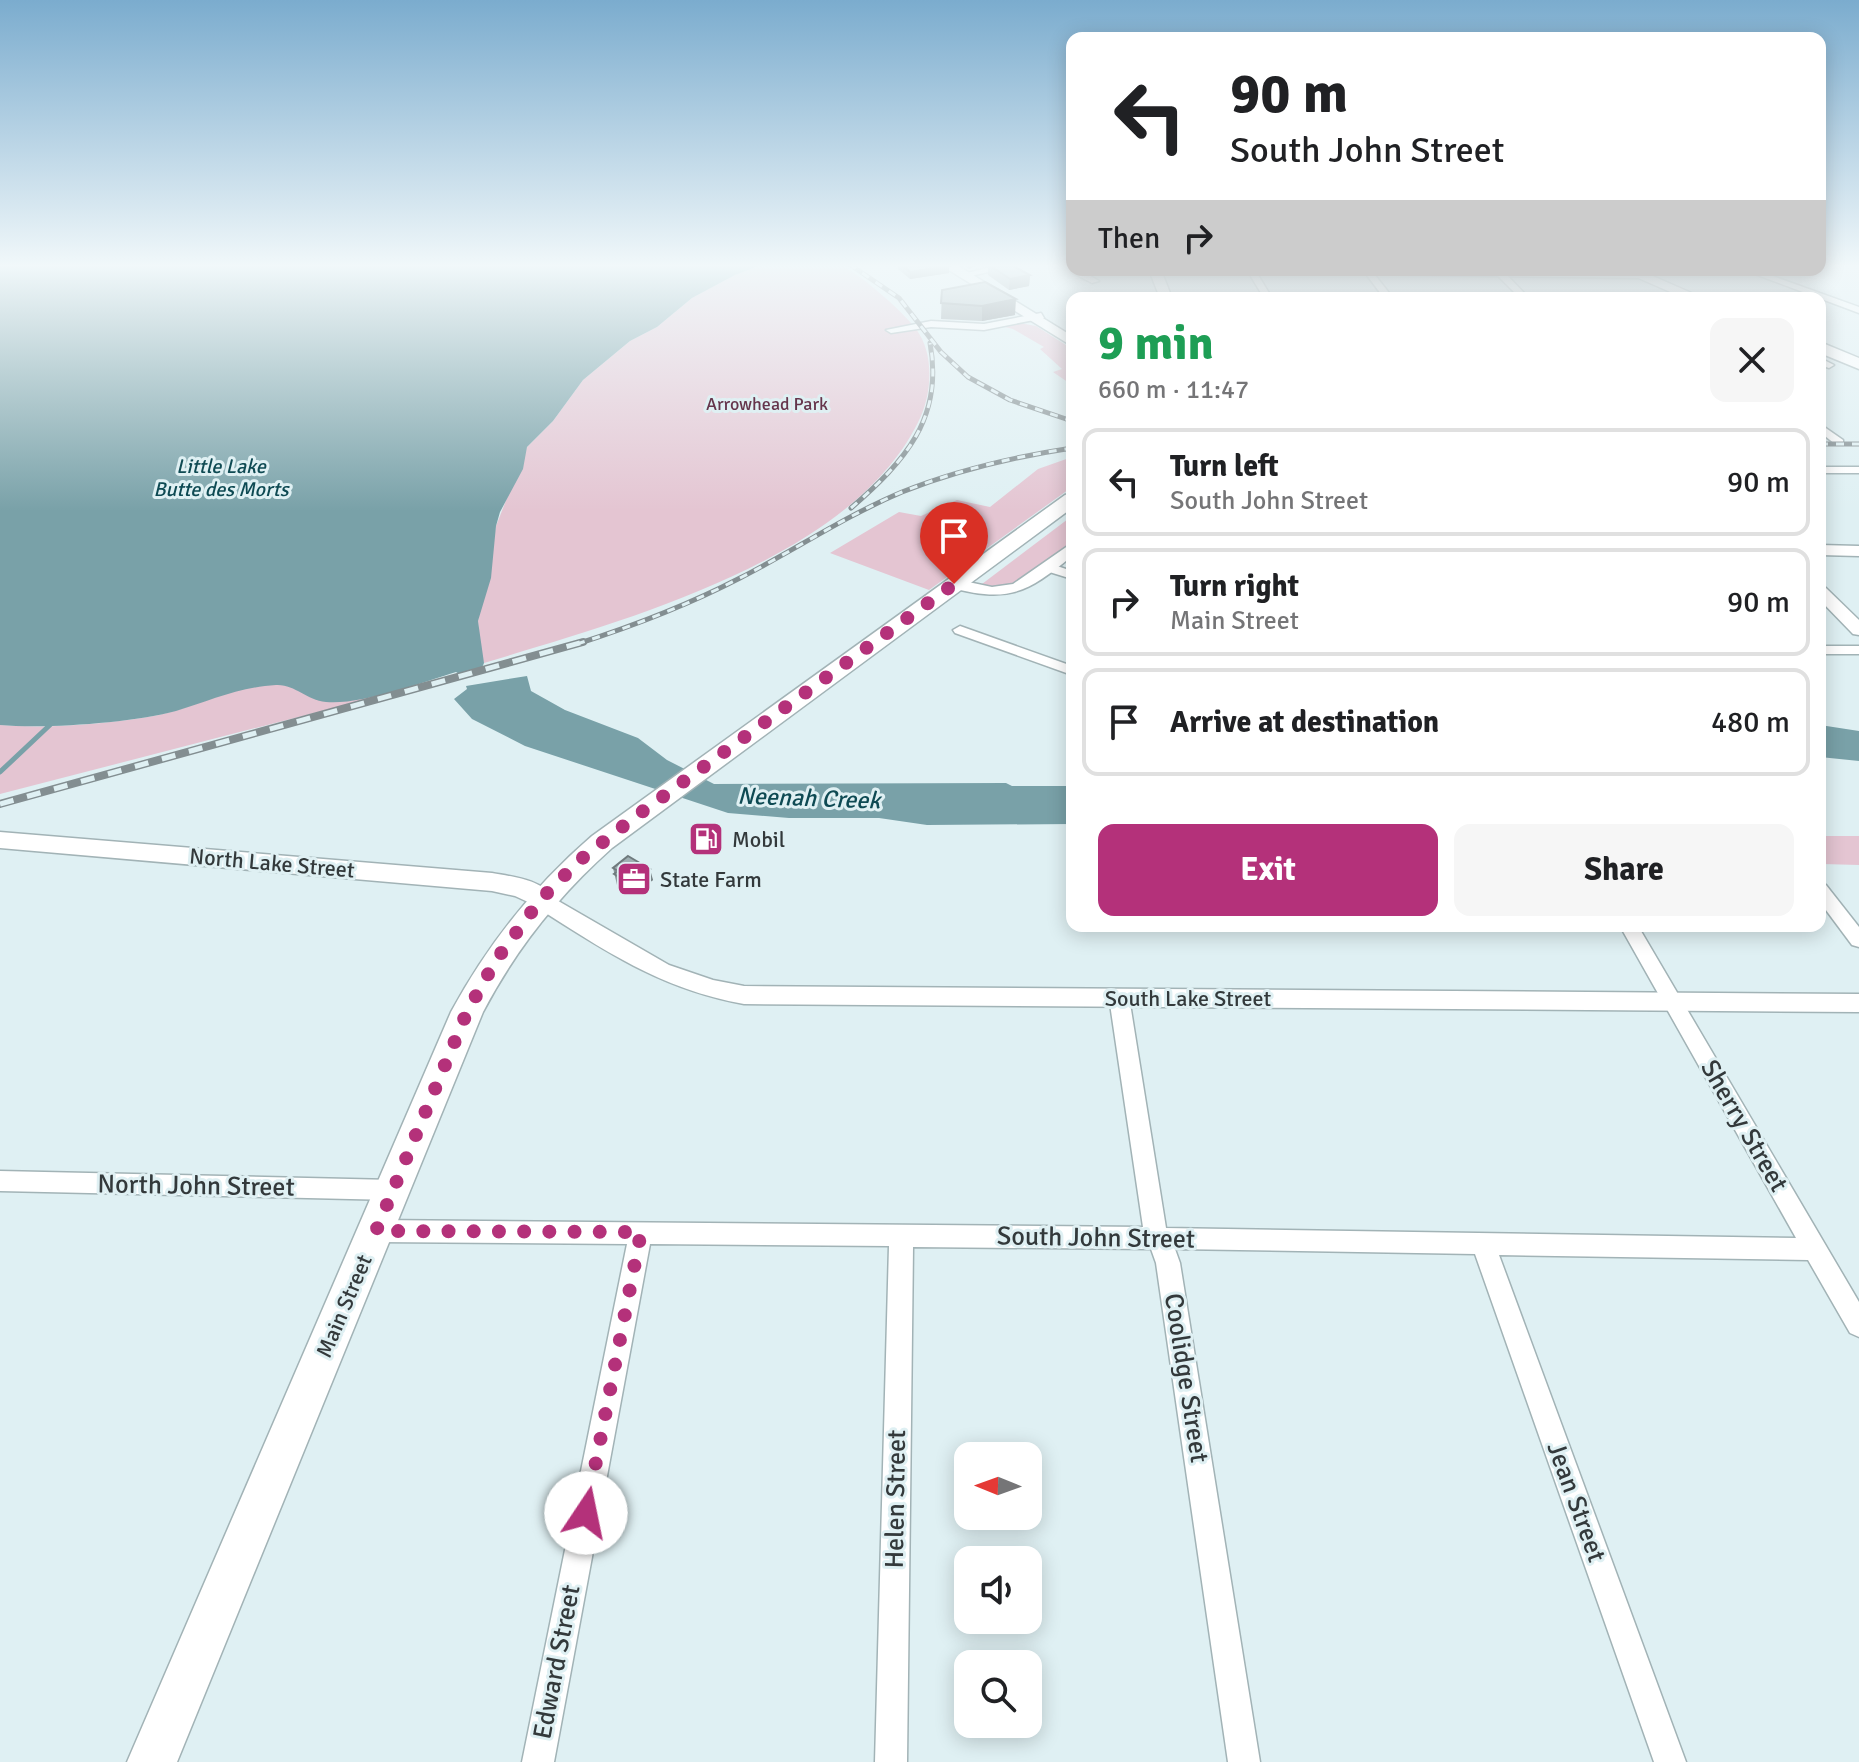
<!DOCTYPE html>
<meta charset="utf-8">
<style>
body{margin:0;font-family:Signika,sans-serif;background:#f6f6f6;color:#202124;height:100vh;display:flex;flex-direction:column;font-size:30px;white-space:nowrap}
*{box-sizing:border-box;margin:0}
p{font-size:26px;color:#757577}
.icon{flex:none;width:44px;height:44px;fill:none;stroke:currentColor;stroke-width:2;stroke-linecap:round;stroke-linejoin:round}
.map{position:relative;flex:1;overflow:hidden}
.side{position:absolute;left:1066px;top:292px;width:760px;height:640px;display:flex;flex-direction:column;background:#fff;border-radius:16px;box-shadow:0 4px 20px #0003}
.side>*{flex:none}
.guide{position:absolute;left:1066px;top:32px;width:760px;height:244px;border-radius:16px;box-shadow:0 4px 20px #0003;background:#fff;color:#202124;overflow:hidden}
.needle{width:52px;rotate:271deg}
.buttons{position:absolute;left:954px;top:1442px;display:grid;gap:16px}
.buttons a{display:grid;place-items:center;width:88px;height:88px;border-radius:16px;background:#fff;box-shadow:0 4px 20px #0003;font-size:40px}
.pin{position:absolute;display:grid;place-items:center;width:68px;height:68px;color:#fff;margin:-82px -34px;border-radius:50% 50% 50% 0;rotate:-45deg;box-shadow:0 0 8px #0007}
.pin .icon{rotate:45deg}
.me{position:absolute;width:88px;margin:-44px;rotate:11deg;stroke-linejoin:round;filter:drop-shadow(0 0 6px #0008)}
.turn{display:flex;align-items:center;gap:28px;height:168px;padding:0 32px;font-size:36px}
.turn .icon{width:104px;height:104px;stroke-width:2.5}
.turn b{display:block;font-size:56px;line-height:68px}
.then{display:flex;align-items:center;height:76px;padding:0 32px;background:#0003;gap:16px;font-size:30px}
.round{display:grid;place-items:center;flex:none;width:84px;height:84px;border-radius:16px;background:#f6f6f6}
.overview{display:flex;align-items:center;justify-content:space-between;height:136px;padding:0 32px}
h1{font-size:48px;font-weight:700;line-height:60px;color:#1e9e55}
.cta{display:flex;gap:16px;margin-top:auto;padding:16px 32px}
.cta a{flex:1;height:92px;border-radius:16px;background:#b4317a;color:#fff;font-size:32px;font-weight:700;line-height:92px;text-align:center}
.cta a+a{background:#f6f6f6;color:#202124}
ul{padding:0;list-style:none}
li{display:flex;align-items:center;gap:24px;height:108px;margin:0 16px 12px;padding:0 16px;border:4px solid #e0e0e0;border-radius:16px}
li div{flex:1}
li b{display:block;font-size:30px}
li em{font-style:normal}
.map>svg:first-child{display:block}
</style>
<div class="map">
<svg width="1859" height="1762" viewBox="0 0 1859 1762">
<rect width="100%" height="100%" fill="#dff0f3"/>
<g fill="#e4c5d2">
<path d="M764,264C781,264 823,260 837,264C857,270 903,312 916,329C934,353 932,390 921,416C857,559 622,621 484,663L481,656L318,700L341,701L391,693L0,794V725C49,729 110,724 159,715C195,708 261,672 296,689L480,645L478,621L496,526L527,447L553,421L583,380L630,341L657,327L692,298L735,275Z"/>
<path d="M1019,323L1036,326L1072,349V385L1053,372L1062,369L1040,349L1044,347L1013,329L1001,326Z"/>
<path d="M1072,457V487L929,590L830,553L899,512L921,516L957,500L990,507L1038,469Z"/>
<path d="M1072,516V541C1049,558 1013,599 982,584Z"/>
<path d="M1820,836H1859V865L1822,864Z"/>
</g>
<g fill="#79a1a8">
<path d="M0,264H764L735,275L692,298L657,327L630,341L583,380L553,421L527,447L523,469L500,512L496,526L491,578L478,621L484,663L481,670L461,675L456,672C421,683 362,705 326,702C306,700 295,684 276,685C240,687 209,701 176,711C130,723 47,729 0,725Z"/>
<path d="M527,676L531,691L565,710L638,738L667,760L714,784L1006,783L1012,786H1072V824L927,825L879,818H789L728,813L525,746L472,719L454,699L467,689L466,686Z"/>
<path d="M1820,725L1859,731V761L1820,757Z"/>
</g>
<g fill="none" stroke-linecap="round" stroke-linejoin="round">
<path stroke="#79a1a8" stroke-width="5" d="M0,772L52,723"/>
<g stroke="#a2b3b6" stroke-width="3">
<g id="minor">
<path d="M1003,264H1021L963,278L959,275Z"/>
<path d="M1072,268V270H1080L1099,281L1092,283L1071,272Z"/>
<path d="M1247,270H1255L1272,298H1264Z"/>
<path d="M1363,270H1371L1393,298H1384Z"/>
<path d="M1744,270H1756L1859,307V313Z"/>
<path d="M1498,272H1504L1529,298H1520L1498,276Z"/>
<path d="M1041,313L1044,318L984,330L931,327L891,333L886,330L931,321L984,324Z"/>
<path d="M1820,358L1834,365L1829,368L1820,365Z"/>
<path d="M1820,424L1843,440V444H1835L1820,432Z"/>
<rect x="1820" y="467" width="39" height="6"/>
<path d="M1048,563L1072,571V579L1043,570L1041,567Z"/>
<path d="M960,626L1072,666V675L955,633L953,630Z"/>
<rect x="1820" y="646" width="39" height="8"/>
<path d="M1820,883L1826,885L1859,927V947L1852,945L1820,902Z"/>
<path d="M1620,926H1638L1859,1302V1337L1850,1333L1808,1260L1499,1255L1686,1762H1654L1475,1254L1175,1249L1180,1263L1260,1762H1228L1156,1263L1151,1249L913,1247L907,1762H875L889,1246L650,1244L554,1762H522L627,1244L376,1242L368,1238L364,1231L368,1224L376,1220L1143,1227L1109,997L1112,992H1126L1129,997L1166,1228L1796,1238Z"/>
<path d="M0,1171L393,1180L401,1183L404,1190L401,1197L393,1200L0,1191Z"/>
</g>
</g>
<g stroke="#a2b3b6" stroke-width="3">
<g id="tertiary">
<path d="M1277,270L1637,272L1642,275L1637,278L1282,273Z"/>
<path d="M1072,543V556C1026,594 1008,603 948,587L946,584L954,579L992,587L1013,584Z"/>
<path d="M1820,545L1859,546V556L1820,555Z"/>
<path d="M1820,586L1826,588L1859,620V635L1853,634L1820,600Z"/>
<path d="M541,891L669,965L713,980L744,986L1859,994V1012L744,1004C660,989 604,950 533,905L530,899L533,893Z"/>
</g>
</g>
<g stroke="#a2b3b6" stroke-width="3">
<g id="secondary">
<path d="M1149,270H1161L1172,298H1160Z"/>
<path d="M0,832L492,873C513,877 542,879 554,899L550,906L541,908L515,896L492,891L0,848Z"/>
</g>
</g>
<g stroke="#a2b3b6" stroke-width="3">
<g id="primary">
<path d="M939,264H955L1072,336V346Z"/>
<path d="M1620,270H1639L1703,298H1684Z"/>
<path d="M1820,342L1859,358V369L1820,353Z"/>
<path d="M1072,493V508L612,848C558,896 516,949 483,1012L177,1762H127L451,1012C488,944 534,886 592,836L1065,495Z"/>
</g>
</g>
<use href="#minor" fill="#fff" fill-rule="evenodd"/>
<use href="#tertiary" fill="#fff" fill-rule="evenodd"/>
<use href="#secondary" fill="#fff" fill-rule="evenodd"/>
<use href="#primary" fill="#fff" fill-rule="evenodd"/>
<g stroke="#838e91" stroke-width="5">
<g id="rail-far1">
<path d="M849,264L899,298L941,352L968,377L1010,400L1072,421"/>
<path d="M1820,444H1859"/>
<path d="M851,508C905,461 944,418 930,343"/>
<path d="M577,644C633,626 688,605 740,578C795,550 845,516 902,492C957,470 1013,457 1072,448"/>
</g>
</g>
<g stroke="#838e91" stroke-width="8">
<path id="rail" d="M0,804L583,642"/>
</g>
<use href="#rail-far1" stroke="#dff0f3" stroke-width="3" stroke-dasharray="8" stroke-linecap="butt"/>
<use href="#rail" stroke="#dff0f3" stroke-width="5" stroke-dasharray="14" stroke-linecap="butt"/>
</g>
<g fill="#899699">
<path d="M898,264H946L949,266V273L910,279L898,269Z"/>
<path d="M961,264H981L969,269Z"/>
<path d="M988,264L1030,275L1029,286L1009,290L988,275Z"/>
<path d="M942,290L1015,315L982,321L941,319Z"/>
<path d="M613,868L653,880L638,891L633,888L629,892L617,885Z"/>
</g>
<g fill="#6f7a7d">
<path d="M969,264H981L969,269Z"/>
<path d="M949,266V273L910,279V272Z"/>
<path d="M1030,275L1029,286L1009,290L1010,279Z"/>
<path d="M1016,299L1015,315L982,321V306Z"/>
<path d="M650,869L653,880L638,891L635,881Z"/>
<path d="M630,878L633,888L629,892L626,881Z"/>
</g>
<g fill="#9fafb2" stroke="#6f7a7d" stroke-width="2">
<path d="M901,264H946L949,266L910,272Z"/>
<path d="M988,264H1010L1030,275L1010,279Z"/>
<path d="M985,282L1016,299L982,306L941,303L942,290Z"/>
<path d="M628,856L650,869L635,881L630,878L626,881L614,874L618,871L613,868Z"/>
</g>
<linearGradient id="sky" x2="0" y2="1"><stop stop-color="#7bacce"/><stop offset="0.52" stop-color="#f1f8fa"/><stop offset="1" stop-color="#f1f8fa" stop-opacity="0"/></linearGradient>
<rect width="1859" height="511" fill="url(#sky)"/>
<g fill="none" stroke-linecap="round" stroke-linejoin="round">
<path stroke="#b4317a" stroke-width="14" stroke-dasharray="0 25.2" d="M586,1513L641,1232L376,1231L467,1012L496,960L541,899L580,860L635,817L954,584"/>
</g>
<defs>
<g id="fuel-square" transform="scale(1.8)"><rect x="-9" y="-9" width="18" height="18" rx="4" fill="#b4317a" stroke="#dff0f3"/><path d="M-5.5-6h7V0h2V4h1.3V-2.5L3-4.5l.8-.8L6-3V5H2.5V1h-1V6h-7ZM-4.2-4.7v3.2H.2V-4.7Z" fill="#fff"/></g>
<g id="office-square" transform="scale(1.8)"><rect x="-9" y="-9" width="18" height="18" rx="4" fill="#b4317a" stroke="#dff0f3"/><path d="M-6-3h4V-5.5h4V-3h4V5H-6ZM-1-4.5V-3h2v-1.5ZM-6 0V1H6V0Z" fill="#fff"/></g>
</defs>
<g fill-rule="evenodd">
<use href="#fuel-square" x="706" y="839"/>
<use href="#office-square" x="634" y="879"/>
</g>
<g text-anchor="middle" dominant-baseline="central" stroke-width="6" stroke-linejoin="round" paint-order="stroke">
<g font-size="18" fill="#65354c" stroke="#dff0f3">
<text x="767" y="404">Arrowhead Park</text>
</g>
<g font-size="20" font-style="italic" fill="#0e4a53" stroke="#dff0f3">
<text x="221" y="466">Little Lake<tspan x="221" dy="23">Butte des Morts</tspan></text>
</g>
<g font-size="22" fill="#33393b" stroke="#dff0f3" text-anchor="start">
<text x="732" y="839">Mobil</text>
<text x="660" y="879">State Farm</text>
</g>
<g font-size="22" fill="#33393b" stroke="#dff0f3">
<text transform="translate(272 863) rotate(5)">North Lake Street</text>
<text x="1188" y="998">South Lake Street</text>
<text transform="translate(344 1306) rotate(-67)">Main Street</text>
</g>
<g font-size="24" font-style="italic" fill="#0e4a53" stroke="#dff0f3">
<text transform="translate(809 798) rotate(2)">Neenah Creek</text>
</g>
<g font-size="26" fill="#33393b" stroke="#dff0f3">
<text transform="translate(1744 1126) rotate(60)">Sherry Street</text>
<text transform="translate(196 1186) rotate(1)">North John Street</text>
<text transform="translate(1096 1238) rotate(1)">South John Street</text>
<text transform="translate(1186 1378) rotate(81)">Coolidge Street</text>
<text transform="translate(896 1499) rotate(-89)">Helen Street</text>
<text transform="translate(1576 1502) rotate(70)">Jean Street</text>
<text transform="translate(557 1662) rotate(-79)">Edward Street</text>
</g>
</g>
</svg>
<div class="buttons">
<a><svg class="needle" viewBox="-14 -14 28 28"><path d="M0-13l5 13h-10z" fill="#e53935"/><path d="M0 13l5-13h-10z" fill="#757577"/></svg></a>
<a><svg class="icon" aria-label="sound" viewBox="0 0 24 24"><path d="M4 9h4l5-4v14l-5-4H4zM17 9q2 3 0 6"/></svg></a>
<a><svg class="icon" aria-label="search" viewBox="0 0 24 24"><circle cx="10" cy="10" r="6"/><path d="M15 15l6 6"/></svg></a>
</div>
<div class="pin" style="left:954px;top:584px;background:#d93025"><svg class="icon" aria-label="arrive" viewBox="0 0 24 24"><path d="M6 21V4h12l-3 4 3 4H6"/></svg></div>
<svg class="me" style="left:586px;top:1513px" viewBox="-20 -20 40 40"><circle r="19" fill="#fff"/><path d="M0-13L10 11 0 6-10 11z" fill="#b4317a"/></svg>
<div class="guide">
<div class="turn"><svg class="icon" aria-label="left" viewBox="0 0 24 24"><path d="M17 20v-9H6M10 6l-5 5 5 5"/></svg><div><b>90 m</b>South John Street</div></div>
<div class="then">Then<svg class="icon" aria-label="right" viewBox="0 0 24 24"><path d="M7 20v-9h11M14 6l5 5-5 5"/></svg></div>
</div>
<section class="side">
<div class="overview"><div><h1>9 min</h1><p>660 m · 11:47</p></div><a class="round"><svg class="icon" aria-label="close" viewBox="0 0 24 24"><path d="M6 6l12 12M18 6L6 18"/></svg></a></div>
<ul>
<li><svg class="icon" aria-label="left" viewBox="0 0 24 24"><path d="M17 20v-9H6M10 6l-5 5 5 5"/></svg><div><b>Turn left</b><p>South John Street</p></div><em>90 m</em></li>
<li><svg class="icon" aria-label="right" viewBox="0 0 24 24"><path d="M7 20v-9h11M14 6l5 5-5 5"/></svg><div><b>Turn right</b><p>Main Street</p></div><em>90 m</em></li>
<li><svg class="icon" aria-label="arrive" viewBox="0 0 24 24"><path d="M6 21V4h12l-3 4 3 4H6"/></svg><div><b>Arrive at destination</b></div><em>480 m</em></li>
</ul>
<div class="cta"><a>Exit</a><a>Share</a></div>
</section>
</div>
